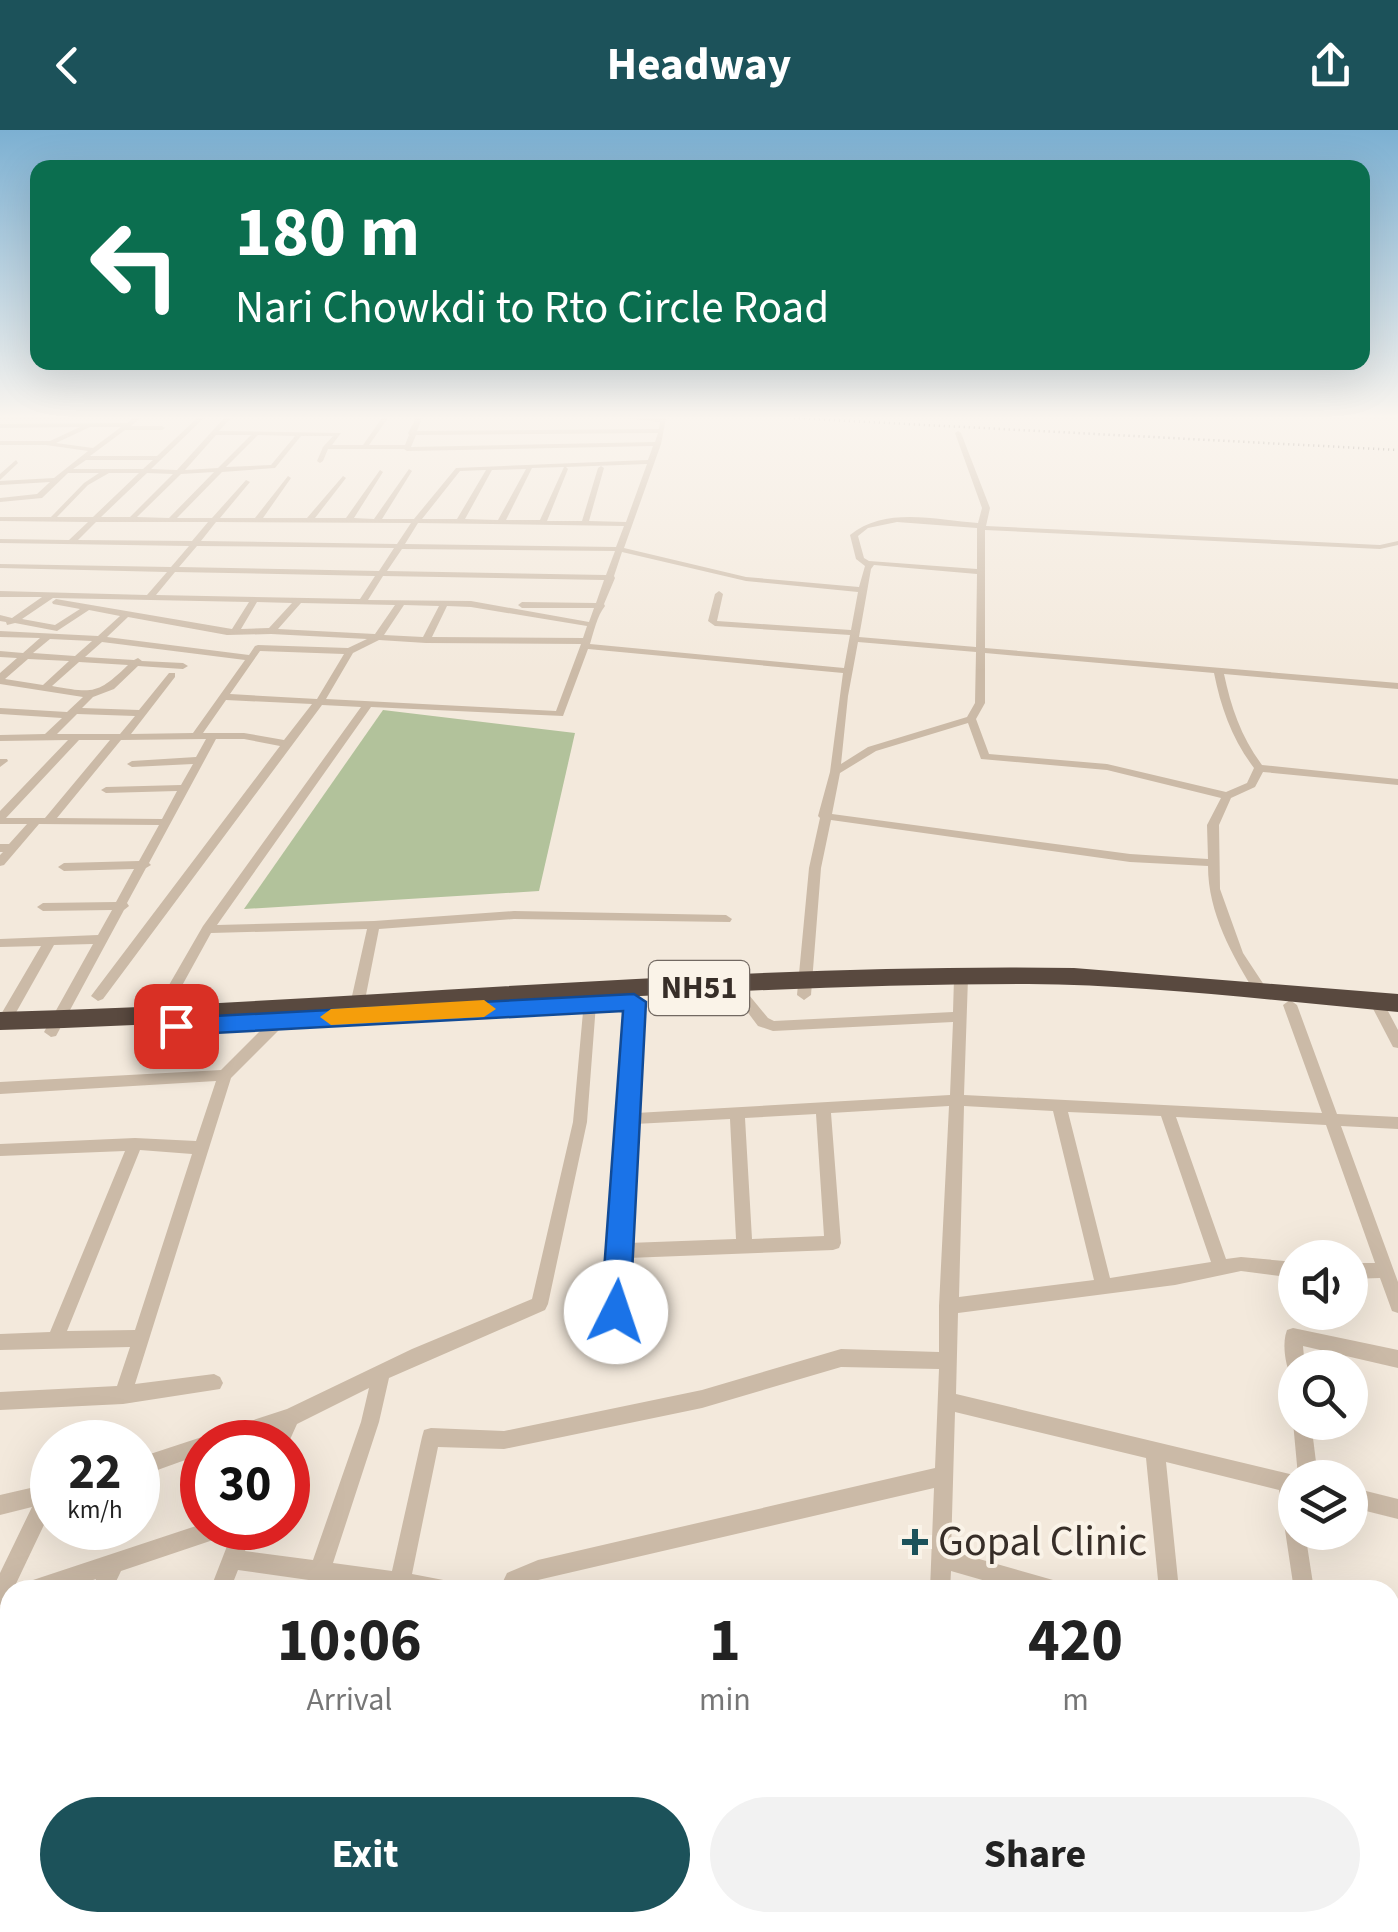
<!DOCTYPE html>
<style>
body{margin:0;font-family:"Source Sans 3",sans-serif;background:#f2f2f2;color:#222;height:100vh;display:flex;flex-direction:column;font-size:38px;white-space:nowrap}
*{box-sizing:border-box;margin:0}
p{font-size:32px;color:#767676}
.icon{flex:none;width:55px;height:55px;fill:none;stroke:currentColor;stroke-width:2;stroke-linecap:round;stroke-linejoin:round}
.map{position:relative;flex:1;overflow:hidden}
.side{position:absolute;left:0px;top:1450px;width:1400px;height:352px;display:flex;flex-direction:column;background:#fff;border-radius:30px 30px 0 0;box-shadow:0 10px 40px #0002}
.side>*{flex:none}
.hud{position:absolute;left:30px;top:30px;width:1340px;height:210px;border-radius:20px;box-shadow:0 10px 40px #0002;background:#0b6e4f;color:#fff;overflow:hidden}
.fabs{position:absolute;left:1278px;top:1110px;display:grid;gap:20px}
.fabs a{display:grid;place-items:center;width:90px;height:90px;border-radius:50%;background:#fff;box-shadow:0 10px 40px #0002;font-size:50px}
.speed{position:absolute;left:30px;top:1290px;display:flex;gap:20px;font-size:50px;font-weight:700;text-align:center}
.speed>*{display:grid;place-content:center;width:130px;height:130px;border-radius:50%;background:#fff;box-shadow:0 10px 40px #0002;line-height:1}
.speed small{font-size:25px;font-weight:400}
.speed .limit{border:15px solid #d22;background:#fff;color:#111}
.pin{position:absolute;display:grid;place-items:center;width:85px;height:85px;color:#fff;margin:-42px;border-radius:20px;box-shadow:0 5px 15px #0006}
.me{position:absolute;width:110px;margin:-55px;rotate:4deg;stroke-linejoin:round;filter:drop-shadow(0 0 8px #0008)}
.turn{display:flex;align-items:center;gap:35px;height:210px;padding:0 40px;font-size:45px}
.turn .icon{width:130px;height:130px;stroke-width:2.5}
.turn b{display:block;font-size:70px;line-height:85px}
.eta{display:flex;justify-content:space-evenly;align-items:center;height:170px;text-align:center}
.eta b{font-size:60px;font-weight:700;line-height:70px}
.button{display:flex;gap:20px;margin-top:auto;padding:20px 40px}
.button a{flex:1;height:115px;border-radius:60px;background:#1c525a;color:#fff;font-size:40px;font-weight:700;line-height:115px;text-align:center}
.button a+a{background:#f2f2f2;color:#222}
header{display:flex;justify-content:space-between;align-items:center;height:130px;padding:0 40px;background:#1c525a;color:#fff;font-size:45px;font-weight:700}
.map>svg:first-child{display:block}
</style>
<header><svg class="icon" aria-label="back" viewBox="0 0 24 24"><path d="M15 5l-7 7 7 7"/></svg>Headway<svg class="icon" aria-label="share" viewBox="0 0 24 24"><path d="M12 15V3M7 8l5-5 5 5M5 13v7h14v-7"/></svg></header>
<div class="map">
<svg width="1398" height="1802" viewBox="0 0 1398 1802">
<rect width="100%" height="100%" fill="#f3e9dc"/>
<path fill="#b2c29b" d="M383,580L575,603L539,761L244,779Z"/>
<g fill="none" stroke-linecap="round" stroke-linejoin="round">
<g fill="#cbbaa7" fill-rule="evenodd">
<path d="M133,288H141L131,296H162L165,298L162,300H125L90,326H157L197,288H204L151,339L177,340L224,288H231L219,301L341,303L332,315H363L382,288H388L369,315H405L409,305L408,303L416,288H422L417,301L659,299L660,292L623,288H666L661,314L624,418L746,447L859,457L865,436L856,429L850,405C885,376 937,390 978,393L982,378L955,303L958,301L961,303L990,378L986,396L1380,415L1398,411V415L1380,419L985,400V518L1398,553V559L1224,544C1231,577 1241,607 1262,635L1398,649V655L1263,642L1255,657L1231,668L1219,695L1220,759L1243,823L1268,861L1261,866L1256,864C1232,825 1208,783 1208,736L1130,732L831,690L821,738L811,865L804,870L797,865L809,738L820,688L818,686L830,642L843,543L588,519L563,586L371,577L217,795L374,791L514,781L726,785L732,789L730,792L514,789L379,799L364,875L357,880L350,875L367,799L211,803L162,892H152L150,888L203,796L361,577L322,575L103,869L98,871L91,866L280,616L244,609H216L149,733L151,735L146,738L127,773L129,776L124,780L56,906L51,907L44,902L93,814L54,815L9,895H0V886L41,816L0,817V809L98,805L112,780L43,781L37,777L43,773L116,772L134,739L64,741L58,737L64,733L139,731L159,695L39,694L4,735L0,736V725L3,722H0V714H9L27,694H0V681L68,610L0,611V605L45,604L62,588L0,584V578L67,582L83,567L0,554V543L17,528L0,527V521L23,523L40,508L0,507V501L98,506L120,486L89,480L57,501L15,493L7,495L6,492L0,491V485L12,488L42,467H0V461L147,465L167,442L0,438V434L171,437L189,416L0,413V409L69,410L88,392L0,391V387H51L84,353L99,343H68L42,368L0,372V368L37,364L50,352L0,355V351L54,348L88,321L46,315H0V311H50L80,297L0,298V294L127,293ZM90,297H121L93,318L56,313ZM658,303L655,312L411,317L416,305ZM216,305H251L218,338L185,340ZM258,305L295,306L271,335L226,337ZM301,306H333L323,317L317,331L320,333L323,331L328,319H404L407,321L653,316L648,330L456,338L414,389H382L412,341L409,339L374,389L354,388L383,342L380,340L346,388H315L346,348L343,346L307,388H263L291,348L288,346L255,388H220L250,352L246,350L212,388H177L222,342L275,338ZM86,330H153L143,339H73ZM647,334L626,392L589,391L604,338L601,336L598,338L582,391H547L568,339L566,337ZM564,337L540,390H506L532,338ZM526,339L498,390L465,389L492,340ZM486,340L457,389H422L460,341ZM214,342L169,388L137,387L181,344ZM109,343H139L93,387H57L88,355ZM147,343L173,344L130,387H101ZM96,392H208L192,411L78,410ZM216,392L411,393L397,414L201,411ZM897,392L977,398V439L869,431L864,428L858,406L868,398ZM418,393L624,396L616,417L405,414ZM197,416L394,418L379,441L179,437ZM402,419L615,421L606,445L387,441ZM622,422L746,451L858,462L851,500L717,491L723,464L719,461L715,464L708,491L715,496L850,505L844,538L590,514C594,501 597,486 605,476L604,474L615,448L614,446ZM874,435L977,444L976,517L859,507L871,439ZM175,442L375,446L360,469L156,465ZM383,446L604,450L596,473L522,472L518,475L522,478H594L589,492L471,471L368,470ZM53,468L249,472L232,499L56,469L52,472L53,474L80,479L55,495L22,489ZM257,472L292,473L269,498L241,499ZM301,473L395,475L375,504L278,499ZM404,475L439,476L423,507L384,505ZM447,476L471,477L587,496L583,508L432,507ZM128,487L227,505L271,504L367,509L348,518L258,515L255,516L249,525L107,507ZM50,509L92,511L75,526L33,523ZM379,510L426,513L581,514L556,581L326,569L353,523ZM102,512L245,530L193,603L131,604L175,547V543H169L139,580L82,578L93,567L114,559L138,536L183,539L188,536L183,533L142,531L138,528L134,530L85,527ZM858,512L976,522L975,573L967,587L868,617L841,634L848,566ZM260,521L344,524L317,569L230,564ZM985,523L1214,543C1221,578 1232,609 1254,638L1247,653L1226,662L1107,634L989,624L976,589L985,573ZM28,529L69,531L43,555L5,549ZM79,532L128,535C97,565 93,563 52,556ZM226,570L312,574L284,610L244,603H203ZM77,584L135,586L120,604H57ZM968,593L981,629L1107,640L1221,668L1207,695L1208,729L1130,724L832,684L840,643L876,621ZM206,609L196,627L132,631L127,634L132,637L193,634L181,655L106,657L101,660L106,663L177,661L162,689L57,688L121,610ZM79,610H110L45,688H6Z"/>
<path d="M16,330L18,333L0,350V344Z"/>
<path d="M0,629H7L8,631L0,637Z"/>
<path d="M961,843L968,848L964,965L1322,983L1283,875L1290,870L1297,875L1337,984L1398,987V999L1341,996L1398,1152V1183L1392,1181L1380,1148L1350,1149V1133H1375L1326,995L1176,987L1226,1129L1241,1127L1295,1132V1148L1241,1141L1175,1155L958,1183L956,1264L1298,1346L1293,1292L1295,1287V1292H1311L1318,1348H1295V1402H1305L1314,1460H1294L1279,1360L1166,1332L1179,1460H1159L1146,1328L955,1282L951,1421L1053,1450L1060,1453L1063,1460H1017L951,1441L950,1460H930L934,1358L538,1450L521,1457L520,1460H499L507,1443L538,1430L935,1338L939,1239L841,1237L702,1278L504,1319L438,1317L412,1444L459,1453L462,1460H379L238,1440L230,1460H210L234,1398H254L245,1421L313,1430L361,1292L369,1258L297,1294L288,1314V1312H270L274,1301L239,1312H202V1324L138,1347V1328L287,1279L412,1219L532,1169L573,992L584,871L589,869L596,874L587,992L548,1174L545,1180L389,1248L379,1292L333,1433L392,1441L422,1307L424,1300L431,1298L504,1301L702,1260L841,1219L939,1222V1176L949,976L831,983L841,1113L839,1118L833,1120L628,1128L625,1181L622,1187L616,1189L610,1187L607,1181L620,989L630,869L635,867L642,872L636,983L950,965L953,892L773,901L758,896L737,868L744,863L749,865L768,888L774,891L953,882L954,848ZM964,976L1053,981L1094,1150L959,1167ZM1068,982L1161,986L1211,1132L1110,1148ZM816,984L824,1106L752,1109L745,988ZM730,989L736,1109L628,1113L635,994Z"/>
<path d="M1376,866L1381,868L1398,900V918L1393,917L1369,871Z"/>
<path d="M278,887L285,892L283,896L231,948L135,1254L214,1244L220,1247L223,1253L220,1259L123,1274L0,1280V1262L117,1256L130,1217L0,1220V1204L50,1202L125,1021L0,1026V1014L135,1008L196,1011L216,951L0,964V952L221,940L273,888ZM140,1020L192,1024L135,1200L67,1201Z"/>
<path d="M1293,1198L1398,1220V1238L1303,1216L1305,1238H1295V1246L1290,1244C1285,1233 1282,1212 1287,1200Z"/>
<path d="M52,1353V1378L13,1460H10L7,1472L0,1475V1443L32,1377L0,1385V1365Z"/>
<path d="M1350,1357L1398,1369V1389L1350,1377Z"/>
<path d="M202,1394V1398H229L226,1405L219,1408L121,1441L112,1460H92L96,1449L64,1460H23L26,1453L33,1450Z"/>
<path d="M1390,1544L1398,1546V1568L1390,1566Z"/>
<path d="M10,1645V1683L1,1688L0,1653L2,1649Z"/>
<path d="M80,1792H105L101,1802H77Z"/>
<path d="M196,1792H220L217,1802H193Z"/>
<path d="M351,1792H375L372,1802H348Z"/>
<path d="M904,1792H928L926,1802H902Z"/>
<path d="M1193,1792H1217L1218,1802H1194Z"/>
<path d="M1334,1792H1387L1392,1802H1340L1337,1801Z"/>
</g>
<path fill="#59493f" fill-rule="evenodd" d="M1074,838L1398,864V882C1275,871 1152,855 1028,854C685,854 343,890 0,900V882C358,872 716,833 1074,838Z"/>
<path stroke="#372e28" stroke-width="2.5" stroke-dasharray="1 4" stroke-linecap="butt" d="M794,288L1398,320"/>
</g>
<linearGradient id="sky" x2="0" y2="1"><stop stop-color="#7cb0d2"/><stop offset="0.53" stop-color="#faf5ef"/><stop offset="1" stop-color="#faf5ef" stop-opacity="0"/></linearGradient>
<rect width="1398" height="541" fill="url(#sky)"/>
<path fill="#1a73e8" stroke="#114b97" stroke-width="2.5" d="M634,864L646,872L630,1182L626,1191L616,1195L605,1191L601,1182L623,881L176,905L165,896L176,888Z"/>
<path fill="#f59e0b" d="M484,870L496,879L484,887L331,895L320,887L331,879Z"/>
<path fill="#1c525a" stroke="#faf3e8" stroke-width="4" d="M910 1397h10v10h10v10h-10v10h-10v-10h-10v-10h10z"/>
<g text-anchor="middle" dominant-baseline="central" stroke-width="8" stroke-linejoin="round" paint-order="stroke">
<rect fill="#faf3e8" stroke="#726962" stroke-width="2.5" x="649" y="831" width="100" height="54" rx="8"/>
<g font-size="32" font-weight="bold" fill="#372e28">
<text x="699" y="858">NH51</text>
</g>
<g font-size="42" fill="#372e28" stroke="#faf3e8" text-anchor="start">
<text x="938" y="1412">Gopal Clinic</text>
</g>
</g>
</svg>
<div class="fabs">
<a><svg class="icon" aria-label="sound" viewBox="0 0 24 24"><path d="M4 9h4l5-4v14l-5-4H4zM17 9q2 3 0 6"/></svg></a>
<a><svg class="icon" aria-label="search" viewBox="0 0 24 24"><circle cx="10" cy="10" r="6"/><path d="M15 15l6 6"/></svg></a>
<a><svg class="icon" aria-label="layers" viewBox="0 0 24 24"><path d="M12 4l9 5-9 5-9-5zM3 14l9 5 9-5"/></svg></a>
</div>
<div class="speed"><div>22<small>km/h</small></div><div class="limit">30</div></div>
<div class="pin" style="left:176px;top:896px;background:#d93025"><svg class="icon" aria-label="arrive" viewBox="0 0 24 24"><path d="M6 21V4h12l-3 4 3 4H6"/></svg></div>
<svg class="me" style="left:616px;top:1182px" viewBox="-20 -20 40 40"><circle r="19" fill="#fff"/><path d="M0-13L10 11 0 6-10 11z" fill="#1a73e8"/></svg>
<div class="hud">
<div class="turn"><svg class="icon" aria-label="left" viewBox="0 0 24 24"><path d="M17 20v-9H6M10 6l-5 5 5 5"/></svg><div><b>180 m</b>Nari Chowkdi to Rto Circle Road</div></div>
</div>
<section class="side">
<div class="eta">
<div><b>10:06</b><p>Arrival</p></div>
<div><b>1</b><p>min</p></div>
<div><b>420</b><p>m</p></div>
</div>
<div class="button"><a>Exit</a><a>Share</a></div>
</section>
</div>
